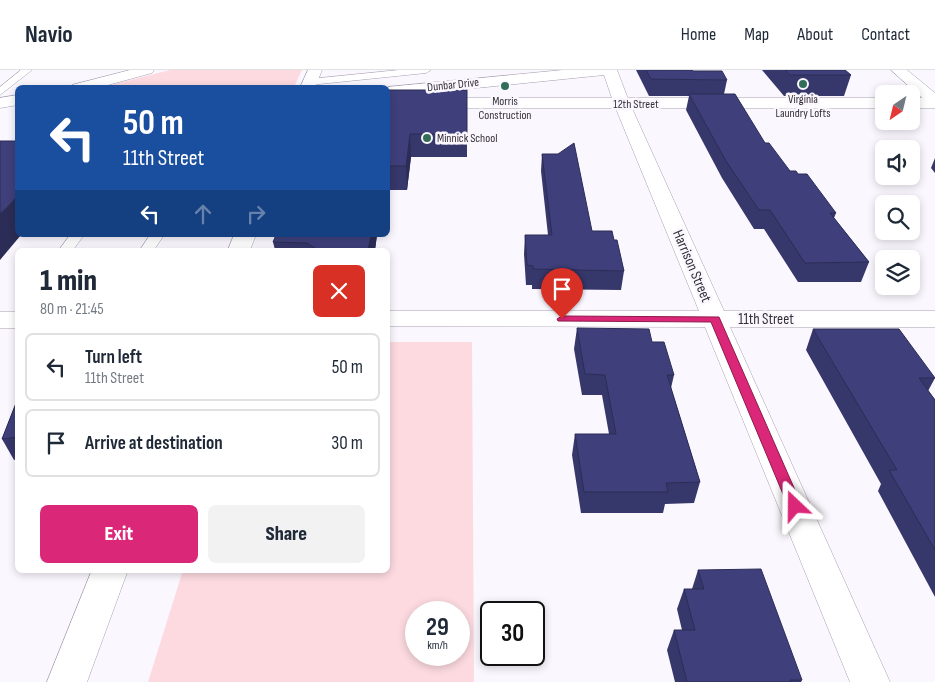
<!DOCTYPE html>
<meta charset="utf-8">
<style>
body{margin:0;font-family:"Sofia Sans Condensed",sans-serif;background:#f2f2f3;color:#1f2937;height:100vh;display:flex;flex-direction:column;font-size:19px;white-space:nowrap}
*{box-sizing:border-box;margin:0}
p{font-size:16px;color:#747a83}
.icon{flex:none;width:28px;height:28px;fill:none;stroke:currentColor;stroke-width:2;stroke-linecap:round;stroke-linejoin:round}
.map{position:relative;flex:1;overflow:hidden}
.details{position:absolute;left:15px;top:178px;width:375px;height:325px;display:flex;flex-direction:column;background:#fff;border-radius:8px;box-shadow:0 2px 8px #0003}
.details>*{flex:none}
.hud{position:absolute;left:15px;top:15px;width:375px;height:152px;border-radius:8px;box-shadow:0 2px 8px #0003;background:#1a4fa0;color:#fff;overflow:hidden}
.needle{width:32px;rotate:215deg}
.buttons{position:absolute;left:875px;top:15px;display:grid;gap:10px}
.buttons a{display:grid;place-items:center;width:45px;height:45px;border-radius:8px;background:#fff;box-shadow:0 2px 8px #0003;font-size:25px}
.speed{position:absolute;left:405px;top:531px;display:flex;gap:10px;font-size:25px;font-weight:700;text-align:center}
.speed>*{display:grid;place-content:center;width:65px;height:65px;border-radius:50%;background:#fff;box-shadow:0 2px 8px #0003;line-height:1}
.speed small{font-size:12px;font-weight:400}
.speed .limit{border:2px solid #111;border-radius:8px;background:#fff;color:#111}
.pin{position:absolute;display:grid;place-items:center;width:42px;height:42px;color:#fff;margin:-51px -21px;border-radius:50% 50% 50% 0;rotate:-45deg;box-shadow:0 0 5px #0007}
.pin .icon{rotate:45deg}
.me{position:absolute;width:55px;margin:-28px;rotate:337deg;stroke-linejoin:round;filter:drop-shadow(0 0 4px #0008)}
.turn{display:flex;align-items:center;gap:18px;height:105px;padding:0 25px;font-size:22px}
.turn .icon{width:65px;height:65px;stroke-width:2.5}
.turn b{display:block;font-size:35px;line-height:42px}
.lanes{display:flex;align-items:center;height:48px;padding:0 25px;background:#0003;justify-content:center;gap:25px;direction:ltr}
.lanes .off{opacity:.35}
.round{display:grid;place-items:center;flex:none;width:52px;height:52px;border-radius:8px;background:#f2f2f3}
.overview{display:flex;align-items:center;justify-content:space-between;height:85px;padding:0 25px}
h1{font-size:30px;font-weight:800;line-height:38px}
.primary-button{display:flex;gap:10px;margin-top:auto;padding:10px 25px}
.primary-button a{flex:1;height:58px;border-radius:8px;background:#db2777;color:#fff;font-size:20px;font-weight:800;line-height:58px;text-align:center}
.primary-button a+a{background:#f2f2f3;color:#1f2937}
ul{padding:0;list-style:none}
li{display:flex;align-items:center;gap:15px;height:68px;margin:0 10px 8px;padding:0 15px;border:2px solid #e0e1e3;border-radius:8px}
li div{flex:1}
li b{display:block;font-size:19px}
li em{font-style:normal}
header{display:flex;align-items:center;gap:30px;box-sizing:border-box;height:70px;padding:0 25px;background:#fff;border-bottom:1px solid #e0e1e3}
header strong{font-size:24px}
nav{display:flex;gap:28px;margin-inline-start:auto;font-size:18px}
.map>svg:first-child{display:block}
</style>
<header>
<strong>Navio</strong>
<nav><a>Home</a><a>Map</a><a>About</a><a>Contact</a></nav>
</header>
<div class="map">
<svg width="935" height="612" viewBox="0 0 935 612">
<rect width="100%" height="100%" fill="#fbf7fe"/>
<g fill="#fcdae0" fill-rule="evenodd">
<path d="M170,0H302L294,17H103Z"/>
<path d="M388,272H472L474,612H148L183,500H388ZM416,542H459V585H416Z"/>
</g>
<g fill="none" stroke-linecap="round" stroke-linejoin="round">
<g stroke="#a79eb0" stroke-width="1">
<g id="service">
<path d="M21,0H32L0,25V17Z"/>
<path d="M399,0H431L426,3L310,15L305,12L310,9Z"/>
<path d="M70,165H84L73,180H59Z"/>
<path d="M150,165H164L154,180H140Z"/>
</g>
</g>
<g stroke="#a79eb0" stroke-width="1">
<g id="minor">
<path d="M308,0H322L315,18H300Z"/>
<path d="M563,0H617L630,34L724,241H935V257H730L890,612H850L705,257L388,256V241H699L614,34L604,5L388,27V17Z"/>
<path d="M891,0H907L935,23V36L929,34Z"/>
<path d="M234,165H256L250,180H228Z"/>
<rect x="0" y="242" width="18" height="16"/>
<path d="M92,500H128L87,612H47Z"/>
</g>
</g>
<g stroke="#a79eb0" stroke-width="1">
<g id="secondary">
<path d="M130,0H154L152,3L97,18H70L72,15Z"/>
<path d="M18,25V35L0,38V28Z"/>
<rect x="388" y="28" width="496" height="10"/>
<rect x="911" y="28" width="24" height="10"/>
</g>
</g>
<use href="#service" fill="#fff" fill-rule="evenodd"/>
<use href="#minor" fill="#fff" fill-rule="evenodd"/>
<use href="#secondary" fill="#fff" fill-rule="evenodd"/>
</g>
<g fill="#36376a">
<path d="M636,0H692L693,1L727,10L724,24L765,73L790,101L798,104L836,143L834,148L869,192L861,212H798L764,159H754L722,108L686,40L689,26H649Z"/>
<path d="M762,0H845L851,5L844,26H784Z"/>
<path d="M388,20L467,64V87H411L407,120H388Z"/>
<path d="M542,84L592,161L614,170L624,201L621,220L532,219V215H526L524,184L525,165H548L541,101Z"/>
<path d="M935,88V103L931,98Z"/>
<path d="M377,165L375,180H275L273,172Z"/>
<path d="M577,258L652,272L674,305L671,318L700,412L694,433L665,434L663,443H581L572,385L575,364H609L602,325H582L574,279Z"/>
<path d="M813,259L935,308L928,321L935,330V527L878,421L881,414L806,280Z"/>
<path d="M18,328V389L14,390L2,369Z"/>
<path d="M698,500L802,610L801,612H675L667,580L674,560H682L677,539L684,519H692Z"/>
</g>
<g fill="#2c2d56">
<path d="M410,64L411,87L407,120L406,96Z"/>
<path d="M18,125V165H21L0,190V144Z"/>
<path d="M371,165H377L375,180H368Z"/>
</g>
<g fill="#3f407b" stroke="#2c2d56">
<path d="M646,0H692L693,1H722L727,10L651,9Z"/>
<path d="M785,0H845L851,5H790Z"/>
<path d="M388,20H467V64H410L406,96H388Z"/>
<path d="M689,24H735L765,73H769L790,101H796L798,104H807L836,143H830L869,192L805,193L770,140H759L726,91Z"/>
<path d="M0,71H18V125L0,144Z"/>
<path d="M574,73L592,161H612L614,170H617L624,201L533,199V196L527,195L525,165H552L542,84H558Z"/>
<path d="M276,165H371L368,180H318L307,173L273,172Z"/>
<path d="M577,258L649,259L652,272H664L674,305H667L700,412L666,413L668,422H584L575,364H616L605,305L585,304Z"/>
<path d="M813,259H899L935,308H919L935,330V480L889,400H897Z"/>
<path d="M18,328V367L2,369Z"/>
<path d="M761,499L802,610H790L791,612H687L674,560H695L684,519H704L698,500Z"/>
</g>
<path fill="#db2777" stroke="#8e194d" d="M562,246L719,247L802,436L800,440L795,441L790,440L788,436L711,252L558,251L557,249Z"/>
<g fill="#316d58" stroke="#fbf7fe" stroke-width="2">
<circle cx="803" cy="14" r="5"/>
<circle cx="505" cy="16" r="5"/>
<circle cx="427" cy="68" r="5"/>
</g>
<g text-anchor="middle" dominant-baseline="central" stroke-width="5" stroke-linejoin="round" paint-order="stroke">
<g font-size="12" fill="#343037" stroke="#fbf7fe">
<text transform="translate(453 15) rotate(-6)">Dunbar Drive</text>
<text x="636" y="34">12th Street</text>
</g>
<g font-size="12" fill="#343037" stroke="#fbf7fe">
<text x="803" y="29">Virginia<tspan x="803" dy="14">Laundry Lofts</tspan></text>
<text x="505" y="31">Morris<tspan x="505" dy="14">Construction</tspan></text>
<text x="437" y="68" text-anchor="start">Minnick School</text>
</g>
<g font-size="15" fill="#343037" stroke="#fbf7fe">
<text transform="translate(692 196) rotate(67)">Harrison Street</text>
<text x="766" y="249">11th Street</text>
</g>
</g>
</svg>
<div class="buttons">
<a><svg class="needle" viewBox="-14 -14 28 28"><path d="M0-13l5 13h-10z" fill="#e53935"/><path d="M0 13l5-13h-10z" fill="#747a83"/></svg></a>
<a><svg class="icon" aria-label="sound" viewBox="0 0 24 24"><path d="M4 9h4l5-4v14l-5-4H4zM17 9q2 3 0 6"/></svg></a>
<a><svg class="icon" aria-label="search" viewBox="0 0 24 24"><circle cx="10" cy="10" r="6"/><path d="M15 15l6 6"/></svg></a>
<a><svg class="icon" aria-label="layers" viewBox="0 0 24 24"><path d="M12 4l9 5-9 5-9-5zM3 14l9 5 9-5"/></svg></a>
</div>
<div class="speed"><div>29<small>km/h</small></div><div class="limit">30</div></div>
<div class="pin" style="left:562px;top:249px;background:#d93025"><svg class="icon" aria-label="arrive" viewBox="0 0 24 24"><path d="M6 21V4h12l-3 4 3 4H6"/></svg></div>
<svg class="me" style="left:795px;top:436px" viewBox="-20 -20 40 40"><path d="M0-17L14 15 0 8-14 15z" fill="#db2777" stroke="#fff" stroke-width="4"/></svg>
<div class="hud">
<div class="turn"><svg class="icon" aria-label="left" viewBox="0 0 24 24"><path d="M17 20v-9H6M10 6l-5 5 5 5"/></svg><div><b>50 m</b>11th Street</div></div>
<div class="lanes"><svg class="icon" aria-label="left" viewBox="0 0 24 24"><path d="M17 20v-9H6M10 6l-5 5 5 5"/></svg><svg class="icon off" aria-label="ahead" viewBox="0 0 24 24"><path d="M12 20V5M6 11l6-6 6 6"/></svg><svg class="icon off" aria-label="right" viewBox="0 0 24 24"><path d="M7 20v-9h11M14 6l5 5-5 5"/></svg></div>
</div>
<section class="details">
<div class="overview"><div><h1>1 min</h1><p>80 m · 21:45</p></div><a class="round" style="background:#d93025;color:#fff"><svg class="icon" aria-label="close" viewBox="0 0 24 24"><path d="M6 6l12 12M18 6L6 18"/></svg></a></div>
<ul>
<li><svg class="icon" aria-label="left" viewBox="0 0 24 24"><path d="M17 20v-9H6M10 6l-5 5 5 5"/></svg><div><b>Turn left</b><p>11th Street</p></div><em>50 m</em></li>
<li><svg class="icon" aria-label="arrive" viewBox="0 0 24 24"><path d="M6 21V4h12l-3 4 3 4H6"/></svg><div><b>Arrive at destination</b></div><em>30 m</em></li>
</ul>
<div class="primary-button"><a>Exit</a><a>Share</a></div>
</section>
</div>
